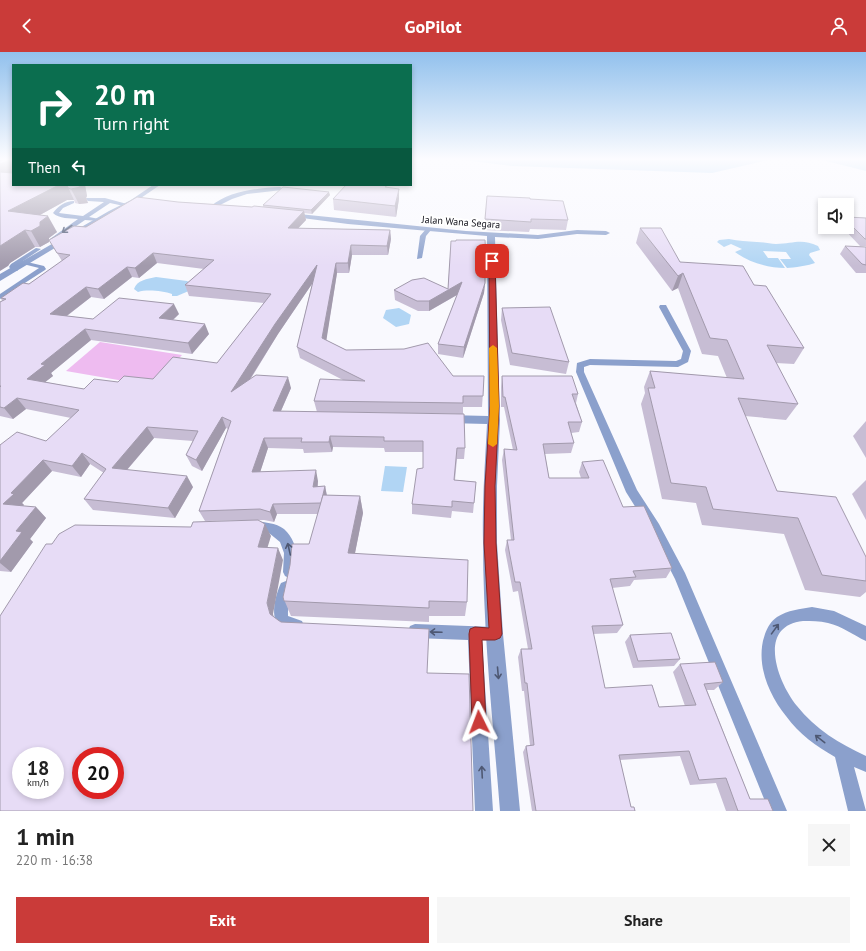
<!DOCTYPE html>
<meta charset="utf-8">
<style>
body{margin:0;font-family:"PT Sans",sans-serif;background:#f6f6f6;color:#222;height:100vh;display:flex;flex-direction:column;font-size:15px;white-space:nowrap}
*{box-sizing:border-box;margin:0}
p{font-size:13px;color:#767676}
.icon{flex:none;width:22px;height:22px;fill:none;stroke:currentColor;stroke-width:2;stroke-linecap:round;stroke-linejoin:round}
.map{position:relative;height:759px;overflow:hidden}
.sheet{display:flex;flex-direction:column;background:#fff;flex:1}
.sheet>*{flex:none}
.top-card{position:absolute;left:12px;top:12px;width:400px;height:122px;border-radius:0px;box-shadow:0 2px 6px #0003;background:#0b6e4f;color:#fff;overflow:hidden}
.controls{position:absolute;left:818px;top:146px;display:grid;gap:8px}
.controls a{display:grid;place-items:center;width:36px;height:36px;border-radius:0px;background:#fff;box-shadow:0 2px 6px #0003;font-size:20px}
.speed{position:absolute;left:12px;top:695px;display:flex;gap:8px;font-size:20px;font-weight:700;text-align:center}
.speed>*{display:grid;place-content:center;width:52px;height:52px;border-radius:50%;background:#fff;box-shadow:0 2px 6px #0003;line-height:1}
.speed small{font-size:10px;font-weight:400}
.speed .limit{border:6px solid #d22;background:#fff;color:#111}
.pin{position:absolute;display:grid;place-items:center;width:34px;height:34px;color:#fff;margin:-17px;border-radius:8px;box-shadow:0 2px 6px #0006}
.me{position:absolute;width:44px;margin:-22px;rotate:357deg;stroke-linejoin:round;filter:drop-shadow(0 0 3px #0008)}
.turn{display:flex;align-items:center;gap:14px;height:84px;padding:0 16px;font-size:18px}
.turn .icon{width:52px;height:52px;stroke-width:2.5}
.turn b{display:block;font-size:28px;line-height:34px}
.then{display:flex;align-items:center;height:38px;padding:0 16px;background:#0003;gap:8px;font-size:15px}
.round{display:grid;place-items:center;flex:none;width:42px;height:42px;border-radius:0px;background:#f6f6f6}
.head{display:flex;align-items:center;justify-content:space-between;height:68px;padding:0 16px}
h1{font-size:24px;font-weight:700;line-height:30px}
.action{display:flex;gap:8px;margin-top:auto;padding:8px 16px}
.action a{flex:1;height:46px;border-radius:0px;background:#ca3b39;color:#fff;font-size:16px;font-weight:700;line-height:46px;text-align:center}
.action a+a{background:#f6f6f6;color:#222}
header{display:flex;justify-content:space-between;align-items:center;height:52px;padding:0 16px;background:#ca3b39;color:#fff;font-size:18px;font-weight:700}
.map>svg:first-child{display:block}
</style>
<header><svg class="icon" aria-label="back" viewBox="0 0 24 24"><path d="M15 5l-7 7 7 7"/></svg>GoPilot<svg class="icon" aria-label="person" viewBox="0 0 24 24"><circle cx="12" cy="8" r="4"/><path d="M4 21q1-7 8-7t8 7"/></svg></header>
<div class="map">
<svg width="866" height="759" viewBox="0 0 866 759">
<rect width="100%" height="100%" fill="#f9f9fe"/>
<path fill="#eebbf0" d="M100,290L182,303L153,334L66,319Z"/>
<g fill="#b1d5f4">
<path d="M463,108H768L712,121L512,114Z"/>
<path d="M822,108H866V119Z"/>
<path d="M729,187C739,189 747,189 757,190C763,190 770,192 776,192C793,192 801,186 818,194L820,198L810,201L809,203L815,211C810,213 793,216 787,216L780,207H791L786,200L763,199L768,206H778L785,216C768,216 748,210 735,200L742,197L731,192L724,195L717,190L719,188Z"/>
<path d="M156,225L187,229L192,232L191,238L177,244H172V242C163,239 147,237 138,240L134,237C137,228 147,227 156,225Z"/>
<path d="M399,256L411,263L409,272L396,275L383,266L386,258Z"/>
<path d="M385,414L407,415L403,440L381,439Z"/>
</g>
<g fill="none" stroke-linecap="round" stroke-linejoin="round">
<g fill="#8ba0cc" fill-rule="evenodd">
<path d="M153,133H160L135,150H131V148Z"/>
<path d="M280,135L282,136V138L247,142L232,147L216,155L211,154C229,139 258,136 280,135Z"/>
<path d="M86,146H105L127,152L124,154L110,151L89,165L99,167V169L85,168L54,189H50V187L78,167C70,166 59,167 53,161C58,154 65,149 74,149V151L63,156L59,161L83,164L104,150L88,149L85,147Z"/>
<path d="M426,177L431,178L426,184L422,206L417,207L420,184Z"/>
<path d="M36,196L41,197L23,209L44,214L46,217L45,218L0,247V242L39,216L23,212L22,210L16,214L18,218L17,219H13L9,215L11,212Z"/>
<path d="M660,253H666L667,255L691,299L688,310L678,315L590,313L584,315V320L637,438L659,472L685,521L787,759H769L675,527L651,480L626,440L576,320L577,311L590,307L676,309L681,307L683,299L659,255Z"/>
<path d="M254,469C264,470 276,471 284,477C297,488 300,510 293,524L289,526L285,524L283,520L284,501L280,490L269,481L250,478L248,474L250,470Z"/>
<path d="M286,529L291,531C295,541 287,553 288,564L302,569L304,574L302,579C297,581 292,580 286,579C267,572 275,544 281,531Z"/>
<path d="M812,555L834,559L866,574V589C853,583 842,574 828,571C819,569 812,569 803,569C756,574 778,631 797,654C815,677 840,692 866,704V720L854,715L866,759H848L835,705C816,694 799,682 786,664C768,642 755,610 765,582C767,576 771,569 777,565C788,558 800,557 812,555Z"/>
<path d="M415,572L495,575L500,577L502,582L500,587L495,589L482,588L493,759H475L468,588L415,586L410,584L408,579L410,574Z"/>
</g>
<g fill="#8ba0cc" fill-rule="evenodd">
<path d="M142,146L144,147V149L135,151L113,161L0,229V222L109,159L131,148Z"/>
<path d="M289,161L466,179L538,183L577,178L606,179L610,181L606,183L577,182L538,187L495,185L500,368L497,434V491L503,582L520,759H500C493,670 483,580 483,490C482,451 485,411 487,372L447,371L443,370L441,367L443,364L447,363L488,364L487,184L348,172L287,164V162Z"/>
</g>
</g>
<g fill="#c7bdd4" fill-rule="evenodd">
<path d="M13,133H85L87,144L86,146L88,151L79,152L75,151L74,148H67L40,163L57,180L49,186V188L86,175L178,150L252,155H263V153L330,143L312,162L304,161L306,168L298,176L390,178L391,187L388,203H352L349,221H337L326,288L346,298L453,324H484L482,355H463V362L317,360L314,349L343,328L300,306L297,295L312,232L278,282L250,328L291,336L281,359L465,396L464,407H457L455,428L476,430L473,461L452,459L451,466L412,462V452L423,416V400H385L384,396L333,395L332,400L304,401L303,397L268,396L260,420L318,429V434H325L327,443L360,444L363,461L355,501L467,550L465,564H429V570L291,564L283,545L309,492L318,462H277L274,470L264,468L205,469L199,459L228,377L226,376L202,419L192,414L186,403L193,389L154,386L127,418L193,435L175,466L93,458L84,447L104,421L90,412L81,425L52,419L22,451L24,453L23,454L36,455L46,466L30,487L33,490L11,520L0,519V393L46,389L71,366L26,357L13,367L0,364V250L2,249L1,246L29,232L62,209L49,188V190L40,195H35L10,211L8,214ZM157,211L204,217L185,233L189,244L264,251L217,311L153,327L118,330L84,337L45,330L53,324L51,321L91,288L192,302L209,282L173,268L179,262L93,267L67,264L91,245L104,247L132,225L139,226Z"/>
<path d="M387,133V135L399,147L396,165L334,158L333,147Z"/>
<path d="M530,147L568,168L566,178L530,177L529,180L484,178L485,167Z"/>
<path d="M847,165L866,166V194H860L842,175H847Z"/>
<path d="M640,176L680,210L754,233L804,296L794,312L776,311L798,352L786,368L745,364L777,439L866,505V540L860,545L805,538L784,482L702,473L696,451L662,447L641,352L645,341L644,335L650,319L727,326L718,304L702,302L678,236L672,239L636,191Z"/>
<path d="M451,189L486,208V218H485V231L484,241L463,306L438,302V292L457,243L429,259H418L395,248L394,238L448,237Z"/>
<path d="M845,194L866,195V221H856L840,202Z"/>
<path d="M502,256L569,310L566,322L510,313L501,268Z"/>
<path d="M502,324L578,342L576,351L582,370L579,380L571,381L574,391L571,401L545,402L549,426H581L579,420L582,410L623,455L672,516L666,526L634,528L630,534L612,536L623,573L617,581L593,582L605,636L659,655L685,654L673,620L680,612L723,630L714,638H707L750,747L773,759H726L716,731L690,733L680,704L620,708L631,755L635,759H532L523,700L526,694L530,693L524,639H522L518,605L521,597H528L518,539L513,540L505,498L507,488H511L502,408L504,397L513,398L504,355H501V335Z"/>
<path d="M866,369V406L853,384Z"/>
<path d="M866,428V468L852,442Z"/>
<path d="M630,583L680,607L674,614L633,616L625,590Z"/>
</g>
<g fill="#a29aac">
<path d="M10,108H13V124L0,130V112Z"/>
<path d="M59,133H67L74,148H67L18,175L8,159Z"/>
<path d="M77,133H85L87,144L86,146L88,151L79,152L71,137Z"/>
<path d="M399,137V147L396,165L395,154Z"/>
<path d="M329,140L330,143L312,162L311,158Z"/>
<path d="M304,159L306,168L290,185L288,176Z"/>
<path d="M48,164L57,180L49,186V190L40,195L31,179L40,170Z"/>
<path d="M25,178L35,195L10,211L8,214L0,219V194Z"/>
<path d="M390,178L391,187L388,203L387,194Z"/>
<path d="M351,193L352,203L349,221L348,211Z"/>
<path d="M153,201L157,211L139,226L135,216Z"/>
<path d="M336,211L337,221L325,297L322,286Z"/>
<path d="M317,213L318,223L278,282L235,351L231,340L275,272Z"/>
<path d="M127,215L132,225L104,247L98,237Z"/>
<path d="M683,221L678,236L672,239L678,224Z"/>
<path d="M462,230V240L429,259V249Z"/>
<path d="M485,231L484,241L463,306L464,295Z"/>
<path d="M86,235L91,245L56,272L50,262Z"/>
<path d="M174,252L179,262L164,276L159,266Z"/>
<path d="M205,272L209,282L192,302L188,291Z"/>
<path d="M85,277L91,288L51,321L53,324L35,338L27,327L41,312Z"/>
<path d="M288,325L291,336L276,370L273,359Z"/>
<path d="M17,346L26,357L13,367L4,356Z"/>
<path d="M222,365L226,376L202,419L196,408Z"/>
<path d="M147,375L154,386L119,427L112,416Z"/>
<path d="M330,384L333,395L332,400L329,390Z"/>
<path d="M264,386L268,396L257,430L252,420Z"/>
<path d="M82,401L90,412L81,425L72,414Z"/>
<path d="M43,408L52,419L22,451L24,453L14,463L3,452L11,441Z"/>
<path d="M316,418L318,429L316,445L313,435Z"/>
<path d="M187,424L193,435L175,466L168,456Z"/>
<path d="M325,434L327,445L321,451Z"/>
<path d="M360,444L363,461L352,516L348,501Z"/>
<path d="M273,452L277,462L274,470L270,460Z"/>
<path d="M36,455L46,466L30,487L33,490L11,520L0,511V509L16,479Z"/>
<path d="M265,472L271,484L264,507L258,495Z"/>
<path d="M278,496L283,508L273,562L276,573L270,562L267,551Z"/>
</g>
<g fill="#e7dcf6" stroke="#a29aac" fill-rule="evenodd">
<path d="M0,108H10L0,112Z"/>
<path d="M0,120L13,121V133H63H59L8,159L48,164L40,170V174L31,179L25,178L0,194Z"/>
<path d="M67,133H77L81,135L71,137L68,136Z"/>
<path d="M346,133H387L385,135L399,137L395,154L333,147Z"/>
<path d="M283,135L329,140L311,158L263,153Z"/>
<path d="M487,144L530,146V147L563,149L568,168L531,167V170L485,167Z"/>
<path d="M137,145L178,150L252,155L254,154L304,159L288,176L390,178L387,194L351,193L348,211H336L322,286L346,298L404,297L428,291L453,324H484L483,344H463V351L314,349L320,327L365,329L297,295L317,213L275,272L231,340L256,323L288,325L273,359L464,362L465,396H457L454,428L476,430L474,451L452,449V455L412,452L417,417L423,416V389H384V385L330,384L329,390H301L302,386H264L252,420L316,418L313,435L325,434L321,451L273,452L270,460L260,457L199,459L231,369L222,365L196,408L186,403L198,379L147,375L112,416L187,424L168,456L84,447L106,417L82,401L72,414L43,408L11,441L14,442L3,452L36,455L16,479L22,480L0,509V393L17,380L46,389L79,358L17,346L4,356L0,355V335L1,334H0V250L6,247L1,246L23,231L29,232L70,203L57,201L49,188L74,174L86,175ZM153,201L214,208L185,233L271,242L217,311L173,305L153,327L124,324L118,330L94,327L84,337L27,327L45,313L41,312L85,277L188,291L205,272L159,266L174,252L119,246L93,267L50,262L86,235L98,237L127,215L135,216Z"/>
<path d="M847,165L866,166V187H865L847,169Z"/>
<path d="M640,176H661L680,210L743,214L754,233L766,234L804,296L767,293L798,352L738,346L777,439L836,445L866,505V529L822,523L798,466L713,457L706,435L671,431L648,336H655L650,319L744,327L727,288L710,286L683,221L678,224Z"/>
<path d="M456,188H485L486,208H485V231L464,295L438,292L462,230L429,249H417L394,238L412,228L424,226L448,237L451,189H456Z"/>
<path d="M845,194L866,195V213L862,212Z"/>
<path d="M550,255L569,310L512,301L502,256Z"/>
<path d="M502,324H572L578,342H572L582,370H568L574,391L543,392L549,426H589L582,410L603,408L623,455L644,454L672,516L633,519L636,525L610,527L623,573L592,574L605,636L652,633L659,655L696,653L680,612L715,610L723,630L704,632L750,747H768L773,759H738L726,726L699,728L689,699L619,703L631,755H634L635,759H536L526,694L534,693L527,631H525L521,597H532L520,530H515L507,488H514L504,397L517,398L505,345H503Z"/>
<path d="M323,443L360,444L348,501L468,508L467,550L429,549V556L284,549L283,545L290,513L292,492H309Z"/>
<path d="M258,468L265,472L258,495L278,496L267,551L270,562L278,568L281,570L429,577L427,621L469,622L473,759H0V564L46,492H52L59,482L75,473L191,475L193,470ZM21,704H55V738H21ZM81,704H115V738H81Z"/>
<path d="M671,581L680,607L638,609L630,583Z"/>
</g>
<defs><path id="oneway-shaft" d="M-6 0H5M1.5-3L5.5 0L1.5 3" fill="none" stroke-width="1.6" stroke-linecap="round" stroke-linejoin="round"/></defs>
<g stroke="#4e5873">
<use href="#oneway-shaft" transform="translate(67 177) rotate(144)"/>
<use href="#oneway-shaft" transform="translate(289 497) rotate(-103)"/>
<use href="#oneway-shaft" transform="translate(775 577) rotate(-54)"/>
<use href="#oneway-shaft" transform="translate(436 580) rotate(-178)"/>
<use href="#oneway-shaft" transform="translate(498 621) rotate(85)"/>
<use href="#oneway-shaft" transform="translate(820 687) rotate(-142)"/>
<use href="#oneway-shaft" transform="translate(482 720) rotate(-93)"/>
</g>
<linearGradient id="sky" x2="0" y2="1"><stop stop-color="#92c1ed"/><stop offset="0.5" stop-color="#fcfcff"/><stop offset="1" stop-color="#fcfcff" stop-opacity="0"/></linearGradient>
<rect width="866" height="214" fill="url(#sky)"/>
<path fill="#ca3b39" stroke="#832625" d="M492,207L495,209L499,354L495,434L496,491L502,582L500,586L495,588H482L486,670L484,675L479,677L474,675L472,670L469,582L470,577L475,575L489,576L484,491L485,434L490,354L489,209Z"/>
<path fill="#f59e0b" d="M493,293L497,296L499,354L497,392L493,395L488,392L490,354L489,296Z"/>
<g text-anchor="middle" dominant-baseline="central" stroke-width="4" stroke-linejoin="round" paint-order="stroke">
<g font-size="10" fill="#11111a" stroke="#fff">
<text transform="translate(461 170) rotate(4)">Jalan Wana Segara</text>
</g>
</g>
</svg>
<div class="controls">
<a><svg class="icon" aria-label="sound" viewBox="0 0 24 24"><path d="M4 9h4l5-4v14l-5-4H4zM17 9q2 3 0 6"/></svg></a>
</div>
<div class="speed"><div>18<small>km/h</small></div><div class="limit">20</div></div>
<div class="pin" style="left:492px;top:209px;background:#d93025"><svg class="icon" aria-label="arrive" viewBox="0 0 24 24"><path d="M6 21V4h12l-3 4 3 4H6"/></svg></div>
<svg class="me" style="left:479px;top:670px" viewBox="-20 -20 40 40"><path d="M0-17L14 15 0 8-14 15z" fill="#ca3b39" stroke="#fff" stroke-width="4"/></svg>
<div class="top-card">
<div class="turn"><svg class="icon" aria-label="right" viewBox="0 0 24 24"><path d="M7 20v-9h11M14 6l5 5-5 5"/></svg><div><b>20 m</b>Turn right</div></div>
<div class="then">Then<svg class="icon" aria-label="left" viewBox="0 0 24 24"><path d="M17 20v-9H6M10 6l-5 5 5 5"/></svg></div>
</div>
</div>
<section class="sheet">
<div class="head"><div><h1>1 min</h1><p>220 m · 16:38</p></div><a class="round"><svg class="icon" aria-label="close" viewBox="0 0 24 24"><path d="M6 6l12 12M18 6L6 18"/></svg></a></div>
<div class="action"><a>Exit</a><a>Share</a></div>
</section>
